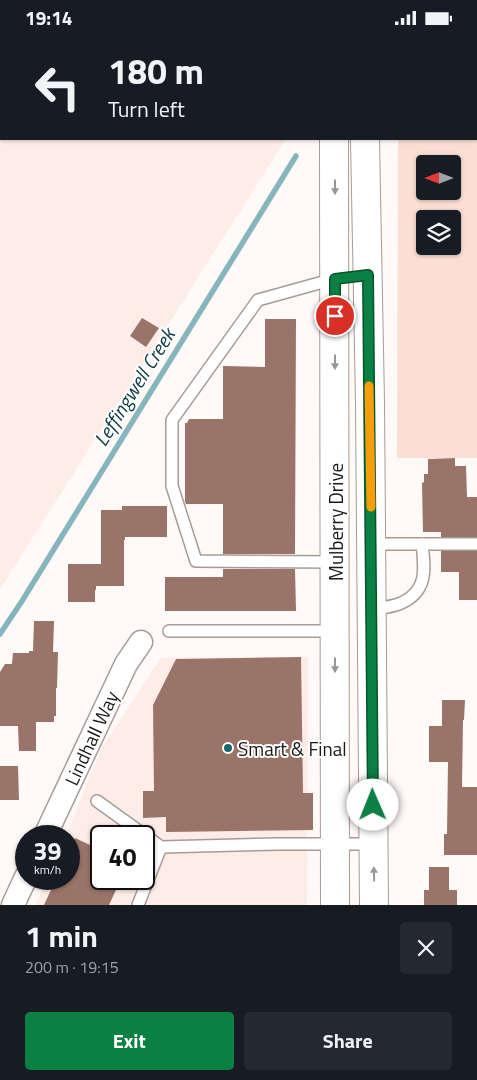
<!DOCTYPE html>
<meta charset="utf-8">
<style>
body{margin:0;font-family:"Titillium Web",sans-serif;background:#242831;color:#f1f3f6;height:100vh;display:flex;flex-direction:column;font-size:19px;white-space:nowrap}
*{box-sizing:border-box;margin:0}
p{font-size:16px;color:#9ea1a6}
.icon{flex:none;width:28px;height:28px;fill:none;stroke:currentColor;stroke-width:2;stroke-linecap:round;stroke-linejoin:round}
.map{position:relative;height:870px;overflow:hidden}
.sheet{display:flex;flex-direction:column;background:#171b24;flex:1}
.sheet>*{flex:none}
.top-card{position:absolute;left:0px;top:0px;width:478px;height:105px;box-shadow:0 1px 4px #0004;background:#171b24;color:#f1f3f6;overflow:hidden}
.needle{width:32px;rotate:270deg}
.buttons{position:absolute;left:416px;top:120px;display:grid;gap:10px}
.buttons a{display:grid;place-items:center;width:45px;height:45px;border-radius:5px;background:#171b24;box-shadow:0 1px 4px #0004;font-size:25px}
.speed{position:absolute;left:15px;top:790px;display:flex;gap:10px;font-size:25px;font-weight:700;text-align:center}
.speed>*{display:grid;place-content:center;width:65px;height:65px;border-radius:50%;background:#171b24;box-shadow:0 1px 4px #0004;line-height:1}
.speed small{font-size:12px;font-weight:400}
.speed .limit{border:2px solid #111;border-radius:8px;background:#fff;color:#111}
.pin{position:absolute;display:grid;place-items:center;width:42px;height:42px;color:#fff;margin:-21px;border:2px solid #fff;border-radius:50%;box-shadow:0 1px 5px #0007}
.me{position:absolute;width:55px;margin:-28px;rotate:359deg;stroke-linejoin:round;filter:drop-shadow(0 0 4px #0008)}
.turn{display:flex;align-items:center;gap:18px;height:105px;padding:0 25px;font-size:22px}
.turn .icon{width:65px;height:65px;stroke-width:2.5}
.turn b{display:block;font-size:35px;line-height:42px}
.round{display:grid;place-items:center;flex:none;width:52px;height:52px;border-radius:5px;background:#242831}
.summary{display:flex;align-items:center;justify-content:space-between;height:85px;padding:0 25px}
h1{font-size:30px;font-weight:700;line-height:38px}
.action{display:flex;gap:10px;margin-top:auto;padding:10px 25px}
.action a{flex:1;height:58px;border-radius:5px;background:#0b8043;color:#fff;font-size:20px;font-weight:700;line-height:58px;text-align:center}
.action a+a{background:#242831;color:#f1f3f6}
.status{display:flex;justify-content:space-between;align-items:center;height:35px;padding:0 25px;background:#171b24;direction:ltr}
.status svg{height:14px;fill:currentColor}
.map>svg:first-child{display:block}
</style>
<div class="status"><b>19:14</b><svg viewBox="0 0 49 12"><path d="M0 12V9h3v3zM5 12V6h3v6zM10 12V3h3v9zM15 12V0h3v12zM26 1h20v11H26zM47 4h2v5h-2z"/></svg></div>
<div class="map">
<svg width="477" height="870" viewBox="0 0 477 870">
<rect width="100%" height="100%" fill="#fff9f8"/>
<g fill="#feede7" fill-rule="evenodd">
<path d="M0,0H308V1H1V104H286L0,554Z"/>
<path d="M308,622L307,870H35L48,844H69V801H66L101,714L161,623ZM101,801H144V844H101Z"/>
</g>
<path fill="#fbded4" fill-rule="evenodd" d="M399,0H477V423H397L398,104H476V1H399ZM425,129H452V156H425ZM425,184H452V211H425Z"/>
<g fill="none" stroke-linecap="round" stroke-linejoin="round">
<path stroke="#86b5be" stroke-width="5.5" d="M0,599L22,566L296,121"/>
</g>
<g fill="#9a7468">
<path d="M142,283L159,293L146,312L130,301Z"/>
<path d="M265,284H296L295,519H223V469H186L185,467V388H187L189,384H223V331L265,332Z"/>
<path d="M455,423V431H466L467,462H477V502H441V497H423L422,448L424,447V439H428V424Z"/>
<path d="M122,471H167V502H125V505H124V551H96V555H95V567H68V529H101V475H122Z"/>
<path d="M441,516H477V565H459V537H441Z"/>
<path d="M223,534H295L296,576H165V542H223Z"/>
<path d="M34,586H54L53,617H58L57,653H56V681H54V687H36V716H19L18,691H0V637L5,629H12L13,618H29V616H33Z"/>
<path d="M301,622L303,758H313V795L166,797V782L143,783V756H154L153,670L176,624Z"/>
<path d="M442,665H465L464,685H463L462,752H477V820H444V799H447L448,727H429V691H442Z"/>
<path d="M0,731H18L19,765H0Z"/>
<path d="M75,803L101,815V844H121L109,870H44L56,844H69V817Z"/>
<path d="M429,832H449V855H457V870H424V855H429Z"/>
</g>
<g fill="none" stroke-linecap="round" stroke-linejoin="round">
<g stroke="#a79b97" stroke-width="14">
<g id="service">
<path d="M334,244L258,265L172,385V451L196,526L335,527"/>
<path d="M371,509H477"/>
<path d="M371,575C380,573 390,572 399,569C428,557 425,535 422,509"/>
<path d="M169,596H335"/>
<path d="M97,766L161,812L278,809H373"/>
<path d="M138,870L161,812"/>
</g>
</g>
<g stroke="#a79b97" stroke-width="25">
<g id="minor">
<path d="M45,801L126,629L141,607"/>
<path d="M13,870L26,842"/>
</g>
</g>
<g stroke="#a79b97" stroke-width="30">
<g id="tertiary">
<path d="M334,0V1"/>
<path d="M363,0V1"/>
<path d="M334,104L335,870"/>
<path d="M365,104L370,367L374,870"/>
</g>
</g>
<use href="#service" stroke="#fff" stroke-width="11"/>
<use href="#minor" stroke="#fff" stroke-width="22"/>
<use href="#tertiary" stroke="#fff" stroke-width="28"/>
</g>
<defs><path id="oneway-solid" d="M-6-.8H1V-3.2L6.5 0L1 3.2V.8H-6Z" transform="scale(1.25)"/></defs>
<g fill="#999796">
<use href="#oneway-solid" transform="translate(335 152) rotate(90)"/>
<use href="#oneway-solid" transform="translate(335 327) rotate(90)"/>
<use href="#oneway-solid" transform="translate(335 630) rotate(90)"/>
<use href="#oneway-solid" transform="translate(374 839) rotate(-91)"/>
</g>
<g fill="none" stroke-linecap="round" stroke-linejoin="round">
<g stroke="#07532c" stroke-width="12">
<path id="route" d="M335,281V244L368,240L373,770"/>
</g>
<use href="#route" stroke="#0b8043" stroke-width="9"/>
<path stroke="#f59e0b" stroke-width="9" d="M369,351L371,472"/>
</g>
<circle fill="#1b6571" stroke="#fff" stroke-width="2" cx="228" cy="713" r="5"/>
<g text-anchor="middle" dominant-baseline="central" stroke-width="4" stroke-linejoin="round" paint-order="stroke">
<g font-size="19" fill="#1c1816" stroke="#fff">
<text transform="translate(335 487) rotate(-90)">Mulberry Drive</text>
<text transform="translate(91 703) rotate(-65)">Lindhall Way</text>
</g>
<g font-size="19" fill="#1c1816" stroke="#fff" text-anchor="start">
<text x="238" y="713">Smart &amp; Final</text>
</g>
<g font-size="20" font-style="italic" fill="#0d3a42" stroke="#fff">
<text transform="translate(134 352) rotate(-58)">Leffingwell Creek</text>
</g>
</g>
</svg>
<div class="buttons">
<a><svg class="needle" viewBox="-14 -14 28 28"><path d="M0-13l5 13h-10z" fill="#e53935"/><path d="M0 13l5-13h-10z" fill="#9ea1a6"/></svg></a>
<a><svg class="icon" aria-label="layers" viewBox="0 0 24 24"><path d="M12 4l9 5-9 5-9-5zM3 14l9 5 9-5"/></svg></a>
</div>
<div class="speed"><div>39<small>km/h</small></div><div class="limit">40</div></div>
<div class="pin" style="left:335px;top:281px;background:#d93025"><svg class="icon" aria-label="arrive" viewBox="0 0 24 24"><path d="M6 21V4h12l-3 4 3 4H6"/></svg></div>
<svg class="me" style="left:373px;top:770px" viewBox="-20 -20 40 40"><circle r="19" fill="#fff"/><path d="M0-13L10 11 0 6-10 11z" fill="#0b8043"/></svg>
<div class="top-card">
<div class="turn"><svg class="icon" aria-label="left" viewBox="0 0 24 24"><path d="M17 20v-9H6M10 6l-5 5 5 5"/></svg><div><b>180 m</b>Turn left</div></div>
</div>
</div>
<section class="sheet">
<div class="summary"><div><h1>1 min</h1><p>200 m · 19:15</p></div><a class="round"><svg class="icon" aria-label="close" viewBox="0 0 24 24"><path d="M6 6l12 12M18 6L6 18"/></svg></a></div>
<div class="action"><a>Exit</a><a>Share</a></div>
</section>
